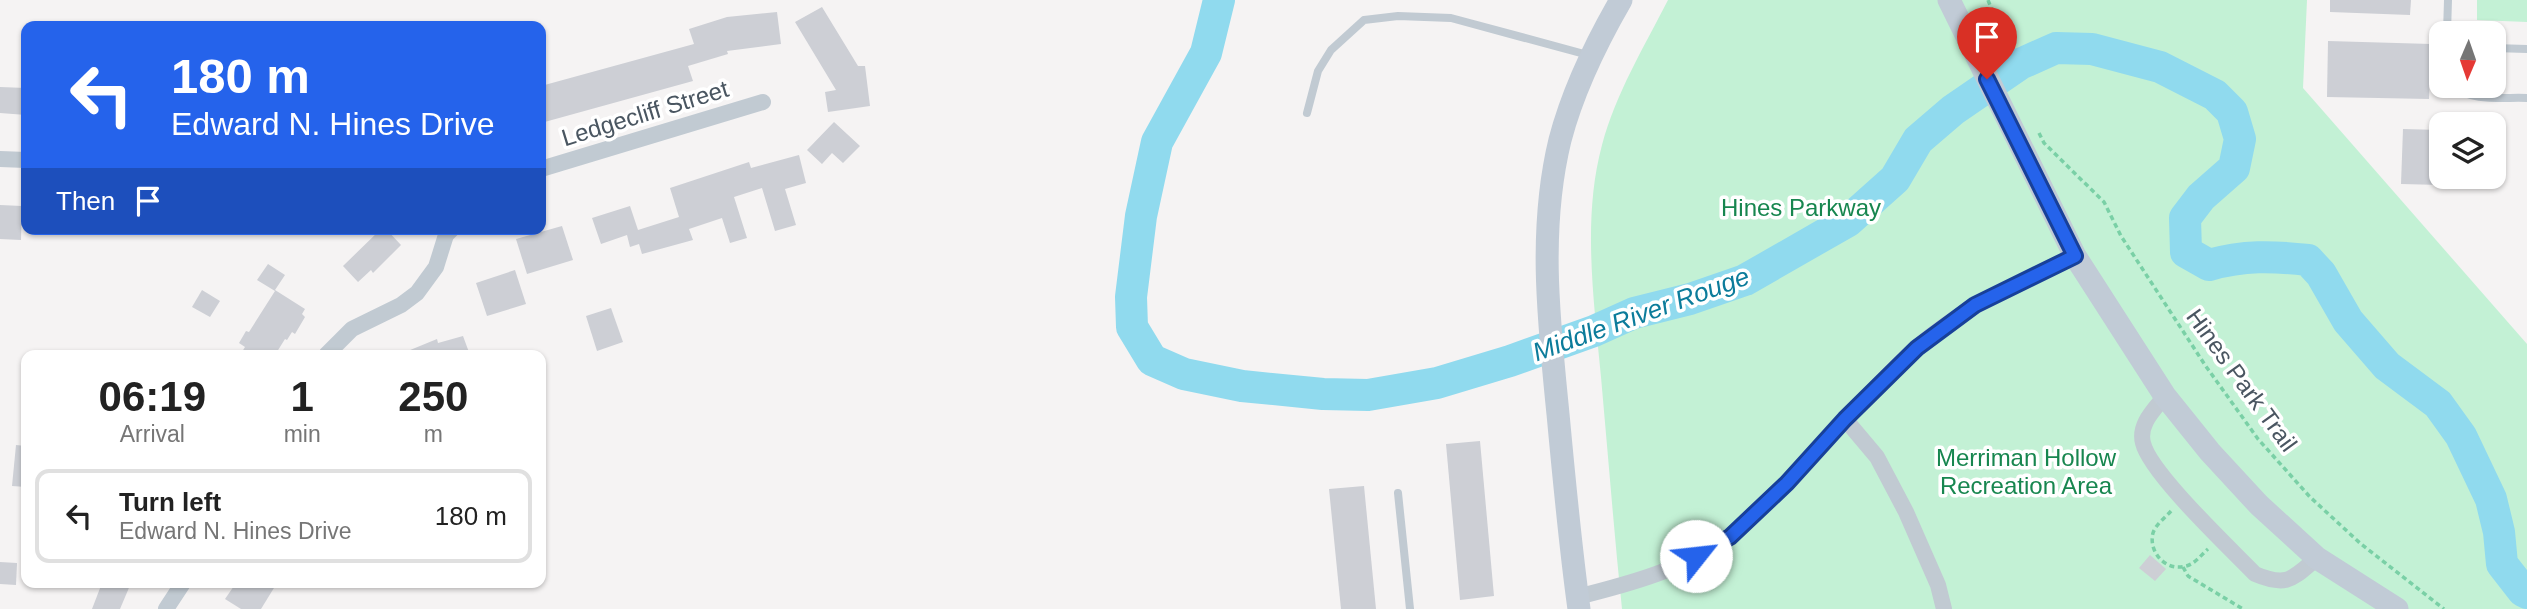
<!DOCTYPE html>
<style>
body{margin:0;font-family:Helvetica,sans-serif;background:#f2f2f2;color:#222;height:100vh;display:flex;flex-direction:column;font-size:26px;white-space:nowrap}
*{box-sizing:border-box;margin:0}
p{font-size:23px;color:#767676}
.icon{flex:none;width:38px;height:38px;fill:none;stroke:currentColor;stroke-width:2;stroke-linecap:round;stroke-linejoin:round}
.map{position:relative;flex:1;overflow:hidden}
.panel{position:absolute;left:21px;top:350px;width:525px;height:238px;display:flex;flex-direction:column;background:#fff;border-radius:14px;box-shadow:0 2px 5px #0004}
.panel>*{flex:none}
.hud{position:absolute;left:21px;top:21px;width:525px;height:214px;border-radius:14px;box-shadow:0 2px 5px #0004;background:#2563eb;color:#fff;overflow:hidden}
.needle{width:46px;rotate:182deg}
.controls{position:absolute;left:2429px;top:21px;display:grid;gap:14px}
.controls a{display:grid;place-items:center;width:77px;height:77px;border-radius:14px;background:#fff;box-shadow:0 2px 5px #0004;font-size:35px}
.pin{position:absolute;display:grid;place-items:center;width:60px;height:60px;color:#fff;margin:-72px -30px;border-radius:50% 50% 50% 0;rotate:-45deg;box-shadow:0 0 7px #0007}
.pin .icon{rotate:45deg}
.me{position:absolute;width:77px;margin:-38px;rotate:61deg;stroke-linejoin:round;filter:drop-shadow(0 0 5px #0008)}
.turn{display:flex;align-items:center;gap:24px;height:147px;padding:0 35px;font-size:32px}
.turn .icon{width:91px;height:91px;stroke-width:2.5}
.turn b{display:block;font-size:49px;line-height:60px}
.then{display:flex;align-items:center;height:66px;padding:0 35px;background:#0003;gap:14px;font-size:26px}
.eta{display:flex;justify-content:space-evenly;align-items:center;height:119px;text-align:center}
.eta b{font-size:42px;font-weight:600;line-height:49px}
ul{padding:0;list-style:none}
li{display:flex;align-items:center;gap:21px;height:94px;margin:0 14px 10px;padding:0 21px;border:4px solid #e0e0e0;border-radius:14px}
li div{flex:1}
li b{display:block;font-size:26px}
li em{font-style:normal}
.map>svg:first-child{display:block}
</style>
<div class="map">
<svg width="2527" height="609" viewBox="0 0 2527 609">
<rect width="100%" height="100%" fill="#f5f3f3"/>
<g fill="#c3f1d5">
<path d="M1668,0H2307L2303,88L2527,344V609H1622C1614,532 1608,454 1601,377C1594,301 1582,219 1602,145C1616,93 1644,47 1668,0Z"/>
<path d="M2477,0H2527V22L2477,20Z"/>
</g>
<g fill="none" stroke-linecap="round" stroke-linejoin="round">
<path stroke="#90daee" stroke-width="32" d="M1219,0L1206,53L1157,142L1141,216L1131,297L1132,327L1152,360L1184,374L1242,386L1323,394L1368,395L1437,383L1510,361L1594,331L1634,313L1690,299L1745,280L1848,221L1895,179L1918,140L1953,110L2020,64L2056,48L2092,49L2160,67L2215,95L2232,112L2240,139L2234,168L2201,197L2185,218L2186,252L2209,265C2244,255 2272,256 2308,260L2321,274L2348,321L2387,366L2438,404L2461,436L2491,499L2499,532L2502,564L2523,591L2527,593"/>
</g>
<g fill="#cdcfd5">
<path d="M2330,0H2411L2410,15L2330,12Z"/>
<path d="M822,7L858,66H865L870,106L828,112L825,92L836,90L795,22Z"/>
<path d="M777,12L781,44L727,51L728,54L688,66L693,81L541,123V86L694,44L689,29L727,17Z"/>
<path d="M2328,41L2431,44L2429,99L2327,97Z"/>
<path d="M0,87L26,88V115L0,113Z"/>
<path d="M834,122L860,146L843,163L832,153L822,164L807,150Z"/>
<path d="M2403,129L2441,130V185L2401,184Z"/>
<path d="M799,155L806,183L785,189L796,225L775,231L762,188L734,197L747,238L730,243L722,218L689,229L693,240L642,254L639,244L630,247L627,235L601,244L592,218L630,206L638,230L679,217L670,188L749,162L751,168Z"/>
<path d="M0,205L22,206L21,240L0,239Z"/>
<path d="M562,226L573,260L527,274L516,239Z"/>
<path d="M381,229H386L401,245L373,273L371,270L358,282L343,266Z"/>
<path d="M268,264L285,275L275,290L305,309L302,314L305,317L295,334L292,332L287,340L285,339L275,355H240L245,347L239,343L246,331L249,332L275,291L257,280Z"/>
<path d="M515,270L526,304L487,316L476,283Z"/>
<path d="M202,290L220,301L210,317L192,307Z"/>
<path d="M611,308L623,342L597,351L586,316Z"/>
<path d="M463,336L470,355H398L437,339L438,343Z"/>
<path d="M1480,441L1494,596L1460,600L1446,444Z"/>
<path d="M16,445L26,446V487L12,486Z"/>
<path d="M1364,486L1376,609H1341L1329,489Z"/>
<path d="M2150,555L2166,569L2155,581L2139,568Z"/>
<path d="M0,562L17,563L16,585L0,584Z"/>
<path d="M102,583H131L120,609H92Z"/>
<path d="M236,583H277L261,609H241L225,599Z"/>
</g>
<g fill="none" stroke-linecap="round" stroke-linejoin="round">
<g stroke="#7ad0a6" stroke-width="3.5" stroke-dasharray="5 3.5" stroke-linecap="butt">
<path d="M1988,0L1993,13L2002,60"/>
<path d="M2039,133L2044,143L2104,202L2121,236L2205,365L2258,439L2310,497L2361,544L2444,609"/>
<path d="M2171,511C2165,518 2156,524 2153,533C2148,552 2166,572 2186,566C2195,564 2201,555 2208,549"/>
<path d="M2183,567L2188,576L2243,609"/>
</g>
<g stroke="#c1cad2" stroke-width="8">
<path d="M2447,33L2448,0"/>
<path d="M2494,48L2527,49"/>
<path d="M2452,86C2471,102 2503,97 2527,98"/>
<path d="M1307,113L1318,71L1331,50L1364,20L1398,16L1451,18L1588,55"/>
<path d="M1398,493L1410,609"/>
</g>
<g stroke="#c1cad2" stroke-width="16">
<path d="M0,159L26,160"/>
<path d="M541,169L763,102"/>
<path d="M326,355L352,329L401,305L417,293L436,267L446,235L452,229"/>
<path d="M2165,396C2155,409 2138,424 2143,443C2150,473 2230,548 2255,574C2288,588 2293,578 2317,558"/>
<path d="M1845,419L1877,457L1906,512L1938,585L1944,609"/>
<path d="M1577,597C1629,584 1685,569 1729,537C1743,528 1755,513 1768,501C1819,452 1863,396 1915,349C1961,308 2020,282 2075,256"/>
<path d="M166,609L183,583"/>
</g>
<g stroke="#c1cbd6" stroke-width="23">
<path d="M1949,0L2075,256L2165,396L2210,452L2259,505L2317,558L2397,609"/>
<path d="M1579,609C1570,544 1564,479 1558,414C1549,323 1538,230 1560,140C1573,90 1595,45 1621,0"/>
</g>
</g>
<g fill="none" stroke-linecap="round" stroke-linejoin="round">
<g stroke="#184099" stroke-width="18">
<path id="route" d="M1696,556L1730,537L1787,483L1845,419L1917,348L1975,305L2075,256L1987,79"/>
</g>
<use href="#route" stroke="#2563eb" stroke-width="12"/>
</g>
<g text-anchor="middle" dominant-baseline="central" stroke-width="7" stroke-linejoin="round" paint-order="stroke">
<g font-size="24" fill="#4a5661" stroke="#fff">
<text transform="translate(645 113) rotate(-17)">Ledgecliff Street</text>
<text transform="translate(2242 380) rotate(54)">Hines Park Trail</text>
</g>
<g font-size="24" fill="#17864f" stroke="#fff">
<text x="1801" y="207">Hines Parkway</text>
<text x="2026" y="457">Merriman Hollow<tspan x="2026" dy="28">Recreation Area</tspan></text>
</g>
<g font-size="26" font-style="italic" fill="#0c7c9b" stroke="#fff">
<text transform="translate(1641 314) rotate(-20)">Middle River Rouge</text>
</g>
</g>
</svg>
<div class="controls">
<a><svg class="needle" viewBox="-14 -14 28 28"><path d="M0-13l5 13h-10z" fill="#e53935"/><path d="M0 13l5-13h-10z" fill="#767676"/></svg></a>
<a><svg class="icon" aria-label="layers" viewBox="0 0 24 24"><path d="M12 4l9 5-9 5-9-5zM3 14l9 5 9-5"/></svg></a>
</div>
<div class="pin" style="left:1987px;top:79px;background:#d93025"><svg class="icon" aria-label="arrive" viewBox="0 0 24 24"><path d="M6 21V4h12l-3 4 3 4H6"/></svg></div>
<svg class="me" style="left:1696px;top:556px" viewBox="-20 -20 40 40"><circle r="19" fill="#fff"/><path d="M0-13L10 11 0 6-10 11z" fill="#2563eb"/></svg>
<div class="hud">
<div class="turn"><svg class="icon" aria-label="left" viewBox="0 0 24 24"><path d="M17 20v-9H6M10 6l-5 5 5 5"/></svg><div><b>180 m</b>Edward N. Hines Drive</div></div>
<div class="then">Then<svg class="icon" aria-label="arrive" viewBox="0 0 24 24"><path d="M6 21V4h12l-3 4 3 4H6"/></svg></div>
</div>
<section class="panel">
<div class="eta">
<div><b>06:19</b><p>Arrival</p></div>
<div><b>1</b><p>min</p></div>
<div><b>250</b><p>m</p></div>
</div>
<ul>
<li><svg class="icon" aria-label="left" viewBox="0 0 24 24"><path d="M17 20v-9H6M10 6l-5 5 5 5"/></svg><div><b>Turn left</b><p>Edward N. Hines Drive</p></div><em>180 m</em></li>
</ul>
</section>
</div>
